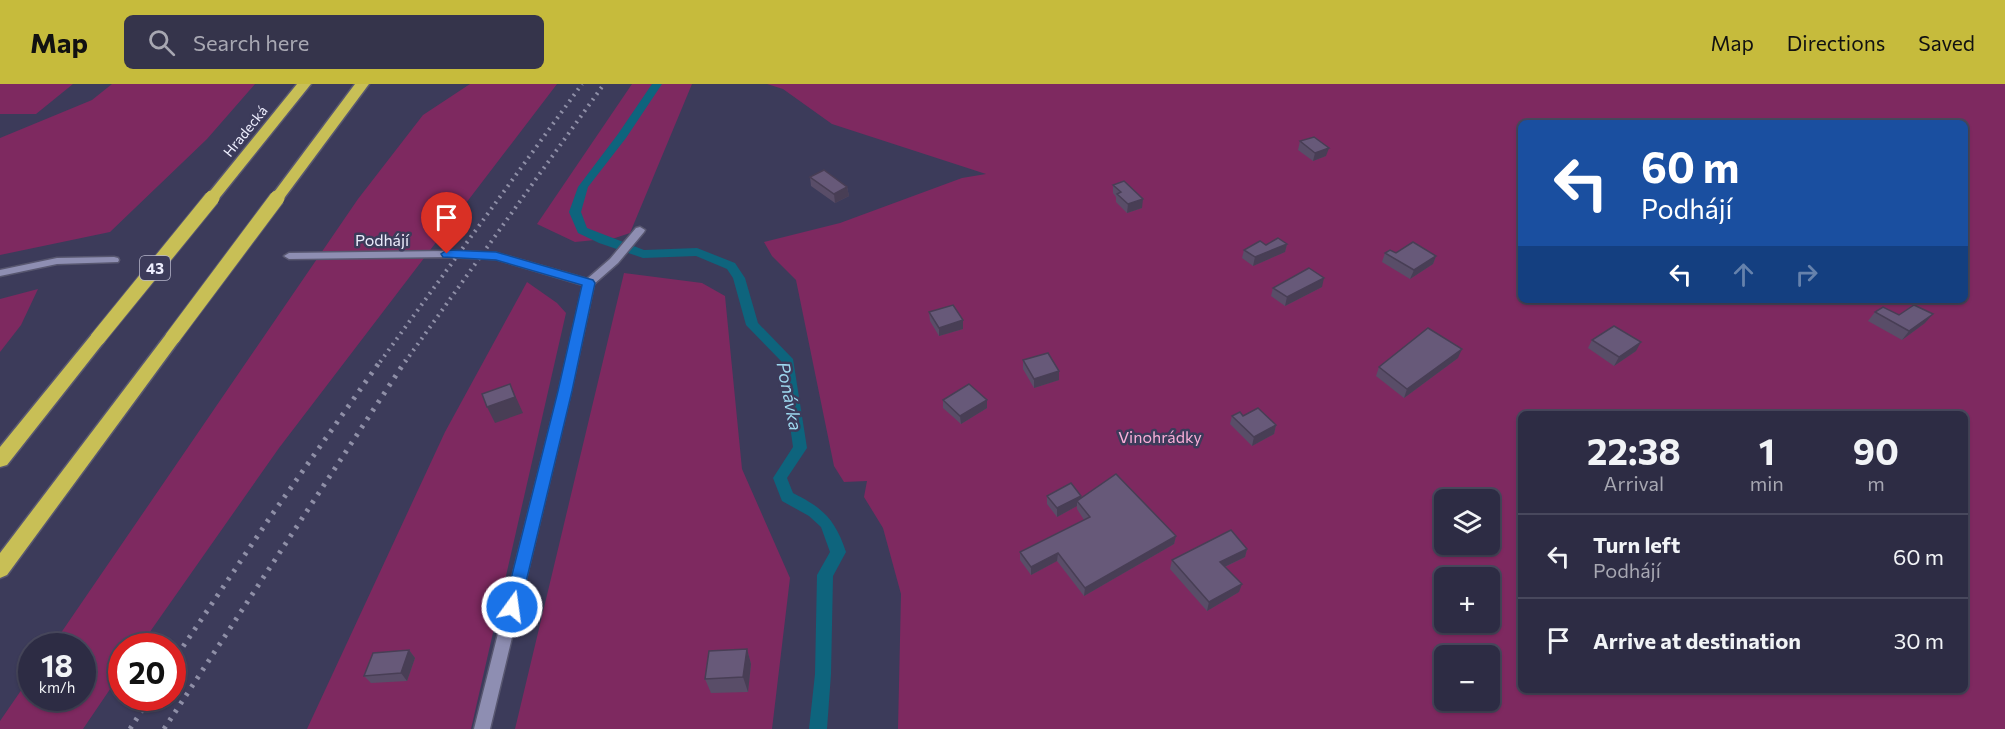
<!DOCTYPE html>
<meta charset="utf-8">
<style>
body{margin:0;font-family:Commissioner,sans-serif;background:#35344b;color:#f1f3f6;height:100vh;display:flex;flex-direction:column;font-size:22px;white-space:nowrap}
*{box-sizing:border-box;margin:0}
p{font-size:20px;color:#a7a7b2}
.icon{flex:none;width:33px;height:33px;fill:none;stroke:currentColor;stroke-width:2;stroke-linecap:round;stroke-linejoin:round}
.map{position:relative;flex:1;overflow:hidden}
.drawer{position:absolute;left:1518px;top:327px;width:450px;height:282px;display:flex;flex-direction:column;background:#2d2c44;border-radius:9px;box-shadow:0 2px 4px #0004,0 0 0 2px #48485d}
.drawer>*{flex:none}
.banner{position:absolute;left:1518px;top:36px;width:450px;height:183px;border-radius:9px;box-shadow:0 2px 4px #0004,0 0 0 2px #48485d;background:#1a4fa0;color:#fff;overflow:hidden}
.fabs{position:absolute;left:1434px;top:405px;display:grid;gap:12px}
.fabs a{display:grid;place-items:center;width:66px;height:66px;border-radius:9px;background:#2d2c44;box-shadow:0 2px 4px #0004,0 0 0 2px #48485d;font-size:30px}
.speed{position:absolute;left:18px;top:549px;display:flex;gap:12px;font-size:30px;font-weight:700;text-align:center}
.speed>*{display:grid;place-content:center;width:78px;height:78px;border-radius:50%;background:#2d2c44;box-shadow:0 2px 4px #0004,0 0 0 2px #48485d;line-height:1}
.speed small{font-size:15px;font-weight:400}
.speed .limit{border:9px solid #d22;background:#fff;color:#111}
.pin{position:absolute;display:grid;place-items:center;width:51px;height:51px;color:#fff;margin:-62px -26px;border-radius:50% 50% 50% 0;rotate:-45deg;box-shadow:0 0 6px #0007}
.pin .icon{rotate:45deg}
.me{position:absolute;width:66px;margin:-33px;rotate:14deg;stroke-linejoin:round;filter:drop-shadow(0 0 4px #0008)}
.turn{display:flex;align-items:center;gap:21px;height:126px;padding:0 24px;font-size:27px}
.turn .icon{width:78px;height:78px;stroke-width:2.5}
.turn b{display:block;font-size:42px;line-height:51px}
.lanes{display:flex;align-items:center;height:57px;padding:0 24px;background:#0003;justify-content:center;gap:30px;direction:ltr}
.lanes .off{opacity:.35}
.eta{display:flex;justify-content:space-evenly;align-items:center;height:102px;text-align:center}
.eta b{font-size:36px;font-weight:700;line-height:42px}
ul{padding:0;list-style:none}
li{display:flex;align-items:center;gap:18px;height:84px;padding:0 24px;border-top:2px solid #48485d}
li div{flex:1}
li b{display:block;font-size:22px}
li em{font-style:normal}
header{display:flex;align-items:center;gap:36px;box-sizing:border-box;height:84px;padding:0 30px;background:#c6bb3c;color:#111}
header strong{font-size:28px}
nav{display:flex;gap:33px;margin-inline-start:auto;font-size:21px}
.search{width:420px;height:54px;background:#35344b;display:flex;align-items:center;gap:15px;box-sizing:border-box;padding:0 21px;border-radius:9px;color:#a7a7b2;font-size:22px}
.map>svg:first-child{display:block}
</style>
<header>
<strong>Map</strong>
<div class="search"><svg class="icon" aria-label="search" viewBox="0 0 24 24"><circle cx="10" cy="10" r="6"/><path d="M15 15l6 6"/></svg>Search here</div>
<nav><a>Map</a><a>Directions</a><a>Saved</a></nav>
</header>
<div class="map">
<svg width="2005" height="645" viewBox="0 0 2005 645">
<rect width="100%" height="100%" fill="#3c3b5a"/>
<g fill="#7e2960" fill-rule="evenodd">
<path d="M0,0H73L36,30H0Z"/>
<path d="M112,0H255L207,55L110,148L0,171V54L92,16Z"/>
<path d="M470,0H557L279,364L140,562H122L121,589L83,645H0V637L31,592L32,614H82V562H52L358,115L423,31Z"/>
<path d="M632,0H692L630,149L615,154L575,158L537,140Z"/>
<path d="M767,0H2005V645H898L901,510L883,444L864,413L867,397L844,398L834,382L796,196L772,172L764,158L840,139L962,94L986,90L832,40L783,5ZM1521,39H1965V216H1521ZM1521,330H1965V606H1521ZM1444,416H1490V460H1444ZM1444,494H1490V538H1444ZM1444,572H1490V616H1444Z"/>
<path d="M624,189L702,199L725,212L742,385L790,494L772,645H515Z"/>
<path d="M527,198L557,219L566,229L471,645H307L445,348Z"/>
<path d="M38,205L21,241L0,268V215Z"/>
</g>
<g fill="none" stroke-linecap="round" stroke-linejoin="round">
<path fill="#0e647d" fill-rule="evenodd" d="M652,0H662L626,54L588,103L581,128L587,144L644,166L697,164L735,179L745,194L758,239L793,275L807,364L787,394L793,409C823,424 835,435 846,468L833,492L831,590L827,645H809L815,590L817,491L830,468L821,443L809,432L782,417L773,394L793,363L781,277L746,241L733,194L727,185L696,172L643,174L599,159L578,149L569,128L578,103L618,50Z"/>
<g stroke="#585770" stroke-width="3">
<g id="lane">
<path d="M640,143L645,146L644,148L618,179L594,200L571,307L490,645H474L559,307L583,201L496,175L447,173L289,175L284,172L289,169L447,167L496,169L587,195L610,175L636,144Z"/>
<path d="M114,173L118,174L119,176L118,178L57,180L0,192V186L57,174Z"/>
</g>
</g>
<g stroke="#585770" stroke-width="3">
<g id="highway">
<path d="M297,0H311L217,117H207L205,114L207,111Z"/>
<path d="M355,0H369L282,117H272L270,114L272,111Z"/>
<path d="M173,247L179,249L181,253L179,257L7,491L0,494V469L167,249Z"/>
<path d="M98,248L104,250L106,254L104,258L7,381L0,383V363L92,250Z"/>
</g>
</g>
<use href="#lane" fill="#8e8eb2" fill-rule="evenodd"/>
<use href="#highway" fill="#c8bf56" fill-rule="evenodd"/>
<g stroke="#8f8fa7" stroke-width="4" stroke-dasharray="2 5" stroke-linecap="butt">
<path d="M380,278L582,0"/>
<path d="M405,278L604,0"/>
</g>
<g stroke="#8f8fa7" stroke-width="5" stroke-dasharray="3 7" stroke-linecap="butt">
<path d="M172,579L271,432L381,276"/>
<path d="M130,645L150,614"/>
<path d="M164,645L406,276"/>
</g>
<g stroke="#585770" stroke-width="17" stroke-linecap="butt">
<g id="highway-bridge">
<path d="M173,253L277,114"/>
<path d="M98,254L212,114"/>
</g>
</g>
<use href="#highway-bridge" stroke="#c8bf56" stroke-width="15"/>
</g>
<g fill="#594d68">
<path d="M1300,57L1326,72L1313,77L1298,66Z"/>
<path d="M810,93L847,103L849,112L835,119L811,102Z"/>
<path d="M1113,101L1142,124L1127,129L1116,118V113L1113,109Z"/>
<path d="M1287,160L1285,168L1253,182L1242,174L1244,166L1266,161Z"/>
<path d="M1385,169L1436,172L1433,180L1410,195L1382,178Z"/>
<path d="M1322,203L1285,222L1271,212L1273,204Z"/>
<path d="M929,228L963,245L939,252L930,237Z"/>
<path d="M1875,228L1899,231L1925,239L1902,256L1868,237Z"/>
<path d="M1592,256L1636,267L1614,282L1588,264Z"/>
<path d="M1458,274L1404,314L1376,292L1379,283Z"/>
<path d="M1023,276L1059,296L1034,304L1023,285Z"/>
<path d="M943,316L987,324L961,340L943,324Z"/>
<path d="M1232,332H1243L1276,341L1274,350L1252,362L1230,340Z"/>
<path d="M1047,412L1081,414L1176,452L1174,460L1084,512L1057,477L1031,491L1020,476V468L1084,436L1077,425V422L1057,433L1047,420Z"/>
<path d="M1247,465L1245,473L1225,483L1239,508L1207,527L1170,485L1172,476Z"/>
<path d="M747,565L751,580L748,608L711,609L705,595Z"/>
<path d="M409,566L415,574L407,597L371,599L364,592Z"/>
</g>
<g fill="#483e55">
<path d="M1329,64L1326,72L1313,77L1315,69Z"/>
<path d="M847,103L849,112L835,119L834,110Z"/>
<path d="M1143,115L1142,124L1127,129L1128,120Z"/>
<path d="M1287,160L1285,168L1253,182L1255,173Z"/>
<path d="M1436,172L1433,180L1410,195L1414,186Z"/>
<path d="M1324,194L1322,203L1285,222L1287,213Z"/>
<path d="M1933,230L1925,239L1902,256L1909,247Z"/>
<path d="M963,236V245L939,252V244Z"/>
<path d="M1641,258L1636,267L1614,282L1619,273Z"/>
<path d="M1462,265L1458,274L1404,314L1407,305Z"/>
<path d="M1059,287V296L1034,304V295Z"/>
<path d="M510,300L523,329L495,339L487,323Z"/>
<path d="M987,316V324L961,340L960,332Z"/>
<path d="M1276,341L1274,350L1252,362L1254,353Z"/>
<path d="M1081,412V420L1077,417V422L1057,433V424Z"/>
<path d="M1176,452L1174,460L1084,512L1085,504Z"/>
<path d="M1247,465L1245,473L1218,486L1220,478Z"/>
<path d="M1058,469L1057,477L1031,491V483Z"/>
<path d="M1242,500L1239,508L1207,527L1209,518Z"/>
<path d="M747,565L751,580L748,608L743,593Z"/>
<path d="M409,566L415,574L407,597L401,589Z"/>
</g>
<g fill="#675979" stroke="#483e55" stroke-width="1.5">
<path d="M1314,53L1329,64L1315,69L1300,57Z"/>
<path d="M824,86L847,103L834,110L810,93Z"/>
<path d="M1124,97L1143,115L1128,120L1117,110L1121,108L1113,101Z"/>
<path d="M1278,154L1287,160L1255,173L1244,166L1260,157L1266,161Z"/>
<path d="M1413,158L1436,172L1414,186L1385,169L1390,166L1396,169Z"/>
<path d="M1309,184L1324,194L1287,213L1273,204Z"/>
<path d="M953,221L963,236L939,244L929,228Z"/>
<path d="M1914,221L1933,230L1909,247L1875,228L1883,223L1899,231Z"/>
<path d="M1614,242L1641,258L1619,273L1592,256Z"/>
<path d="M1428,244L1462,265L1407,305L1379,283Z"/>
<path d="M1048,269L1059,287L1034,295L1023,276Z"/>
<path d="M510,300L515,313L487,323L482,310Z"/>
<path d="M969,300L987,316L960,332L943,316Z"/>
<path d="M1258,324L1276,341L1254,353L1232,332L1240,328L1243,332Z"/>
<path d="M1116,390L1176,452L1085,504L1058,469L1031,483L1020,468L1090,433L1077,417Z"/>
<path d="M1071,399L1081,412L1057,424L1047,412Z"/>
<path d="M1231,446L1247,465L1220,478L1242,500L1209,518L1172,476Z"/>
<path d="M747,565L743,593L705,595L709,567Z"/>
<path d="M409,566L401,589L364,592L373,569Z"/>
</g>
<path fill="#1a73e8" stroke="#114b97" stroke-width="1.5" d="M447,166L496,168L593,196L595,199L572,307L520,523L518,528L512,530L506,528L504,523L558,307L582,201L496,176L443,173L441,170Z"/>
<g text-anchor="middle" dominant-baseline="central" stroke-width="5" stroke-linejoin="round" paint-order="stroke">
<g font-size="14" fill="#ededfd" stroke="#3c3b5a">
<text transform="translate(245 47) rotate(-51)">Hradecká</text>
</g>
<rect fill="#3c3b5a" stroke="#b8b8cc" stroke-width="1.5" x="140" y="172" width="30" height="24" rx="4.5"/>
<g font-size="15" font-weight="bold" fill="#ededfd">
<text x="155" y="184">43</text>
</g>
<g font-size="16" fill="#ededfd" stroke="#3c3b5a">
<text x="382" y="155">Podhájí</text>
</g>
<g font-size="16" fill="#faafd9" stroke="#3c3b5a">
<text x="1160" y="352">Vinohrádky</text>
</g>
<g font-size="18" font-style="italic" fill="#9ed9f0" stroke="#3c3b5a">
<text transform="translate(790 312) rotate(79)">Ponávka</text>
</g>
</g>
</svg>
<div class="fabs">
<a><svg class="icon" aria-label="layers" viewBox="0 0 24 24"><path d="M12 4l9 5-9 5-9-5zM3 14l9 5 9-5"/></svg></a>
<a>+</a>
<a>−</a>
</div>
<div class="speed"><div>18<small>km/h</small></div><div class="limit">20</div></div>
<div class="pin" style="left:447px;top:170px;background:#d93025"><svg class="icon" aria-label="arrive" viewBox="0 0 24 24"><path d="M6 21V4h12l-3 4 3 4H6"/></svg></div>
<svg class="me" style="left:512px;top:523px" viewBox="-20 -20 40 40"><circle r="17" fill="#1a73e8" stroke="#fff" stroke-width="3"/><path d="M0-11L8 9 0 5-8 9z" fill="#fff"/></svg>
<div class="banner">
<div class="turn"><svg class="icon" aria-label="left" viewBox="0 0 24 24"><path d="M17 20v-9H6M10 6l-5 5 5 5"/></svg><div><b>60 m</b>Podhájí</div></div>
<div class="lanes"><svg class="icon" aria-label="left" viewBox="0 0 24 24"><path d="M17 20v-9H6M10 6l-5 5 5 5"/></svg><svg class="icon off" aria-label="ahead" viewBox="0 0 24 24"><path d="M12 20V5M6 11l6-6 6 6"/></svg><svg class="icon off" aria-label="right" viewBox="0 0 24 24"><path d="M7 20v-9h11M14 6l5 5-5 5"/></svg></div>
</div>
<section class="drawer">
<div class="eta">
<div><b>22:38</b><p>Arrival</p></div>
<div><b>1</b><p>min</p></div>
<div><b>90</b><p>m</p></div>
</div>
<ul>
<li><svg class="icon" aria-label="left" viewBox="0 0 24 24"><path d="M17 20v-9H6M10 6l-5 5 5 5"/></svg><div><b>Turn left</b><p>Podhájí</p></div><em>60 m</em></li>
<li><svg class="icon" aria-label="arrive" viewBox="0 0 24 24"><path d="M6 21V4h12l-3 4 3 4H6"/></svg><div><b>Arrive at destination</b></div><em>30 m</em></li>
</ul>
</section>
</div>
